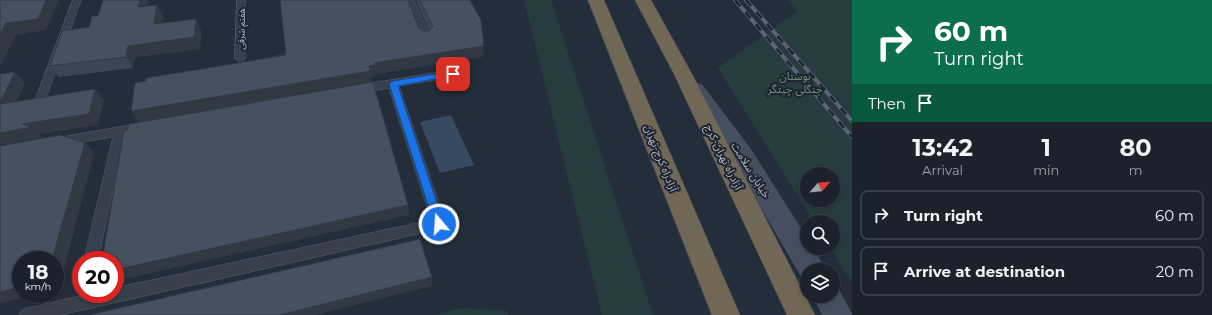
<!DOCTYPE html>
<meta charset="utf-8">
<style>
body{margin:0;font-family:Montserrat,"Noto Sans Arabic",sans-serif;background:#242a34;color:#f1f3f6;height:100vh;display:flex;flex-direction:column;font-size:15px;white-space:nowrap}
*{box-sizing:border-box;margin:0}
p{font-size:13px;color:#a0a4a9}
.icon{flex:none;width:22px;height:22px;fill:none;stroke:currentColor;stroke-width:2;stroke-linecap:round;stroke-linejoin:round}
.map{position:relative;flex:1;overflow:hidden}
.panel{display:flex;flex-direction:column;background:#1b222c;width:360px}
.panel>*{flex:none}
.guide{background:#0b6e4f;color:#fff;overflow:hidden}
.needle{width:26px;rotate:63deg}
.buttons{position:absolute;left:800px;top:167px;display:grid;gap:8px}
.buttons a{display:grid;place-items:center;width:40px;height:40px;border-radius:50%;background:#1b222c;box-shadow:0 2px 6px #0003,0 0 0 1px #393f48;font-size:20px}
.speed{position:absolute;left:12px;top:251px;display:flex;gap:8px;font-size:20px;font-weight:700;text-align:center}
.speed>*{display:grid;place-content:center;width:52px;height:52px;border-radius:50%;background:#1b222c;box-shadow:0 2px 6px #0003,0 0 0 1px #393f48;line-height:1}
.speed small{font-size:10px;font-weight:400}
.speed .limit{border:6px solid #d22;background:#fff;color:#111}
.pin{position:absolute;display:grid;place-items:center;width:34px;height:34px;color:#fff;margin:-17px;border-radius:8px;box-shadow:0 2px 6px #0006}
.me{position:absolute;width:44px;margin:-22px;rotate:342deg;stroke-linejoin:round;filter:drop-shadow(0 0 3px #0008)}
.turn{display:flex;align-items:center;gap:14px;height:84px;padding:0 16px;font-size:18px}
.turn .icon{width:52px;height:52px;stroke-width:2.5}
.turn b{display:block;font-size:28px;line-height:34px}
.then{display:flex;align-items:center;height:38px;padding:0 16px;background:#0003;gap:8px;font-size:15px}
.eta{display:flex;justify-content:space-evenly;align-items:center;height:68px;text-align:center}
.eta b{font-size:24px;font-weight:700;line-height:28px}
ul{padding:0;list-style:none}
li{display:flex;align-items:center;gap:12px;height:50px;margin:0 8px 6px;padding:0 8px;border:2px solid #393f48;border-radius:8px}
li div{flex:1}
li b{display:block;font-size:15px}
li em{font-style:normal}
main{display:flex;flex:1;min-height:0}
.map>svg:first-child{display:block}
</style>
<main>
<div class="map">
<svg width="852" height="315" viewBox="0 0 852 315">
<rect width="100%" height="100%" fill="#242e3b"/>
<g fill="#273c3e" fill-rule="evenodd">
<path d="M524,0H551L653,315H602Z"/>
<path d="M788,0H852V283L830,248H833V222H814L718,68L797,11ZM807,174H833V200H807Z"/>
<path d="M462,308L507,311L508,315H434Z"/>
</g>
<path fill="#394962" d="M451,115L474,165L440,173L420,122Z"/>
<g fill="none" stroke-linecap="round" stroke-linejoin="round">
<g stroke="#565e6a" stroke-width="1">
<g id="service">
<path d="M73,0H81L45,101L44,104H36L35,101Z"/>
<path d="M237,0H245V59L240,62L235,59Z"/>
<path d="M406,0H414L431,39L429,41H423L421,39Z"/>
<path d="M453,70L457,72L458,74L457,76L399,86L446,224L444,228L60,315H19L22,310L27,308L89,294H115V288L431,220L389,88L360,93L356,92L355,89L356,86L360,85Z"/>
<path d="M143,123L147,124L149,127L147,130L125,134L98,260H84L113,137L56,146L52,145L50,142L52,139L56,138Z"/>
</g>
</g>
<g stroke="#565e6a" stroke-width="1">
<g id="secondary">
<path d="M695,83L702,85L751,150L807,239V248H813L825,270H807V280L803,279L735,162L685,90L688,85Z"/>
<path d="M833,285L837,287L852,315H823L813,296H833Z"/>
</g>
</g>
<g stroke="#434b57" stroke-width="1">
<g id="motorway">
<path d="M588,0H604L740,315H712Z"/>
<path d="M635,0H651L692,74L815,315H787L674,74Z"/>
</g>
</g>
<use href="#service" fill="#38404c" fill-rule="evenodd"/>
<use href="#secondary" fill="#464f5f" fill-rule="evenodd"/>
<use href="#motorway" fill="#716756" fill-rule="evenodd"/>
<g stroke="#5a6473" stroke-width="4">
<g id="rail">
<path d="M735,0L852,137"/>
<path d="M746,0L852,121"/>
</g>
</g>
<use href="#rail" stroke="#1d2531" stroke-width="2.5" stroke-dasharray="8" stroke-linecap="butt"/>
</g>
<g fill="#3c4653">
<path d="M103,0H149L147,6L157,5L163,16L162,23L196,19L201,30L200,49L135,57L133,68L59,77L50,66L89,27L98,16Z"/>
<path d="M417,0H470L484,46L482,57L376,74V76L371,77V82L408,205L409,215L138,122L146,81L419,28L423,31H429L417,3Z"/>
</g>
<g fill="#313943">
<path d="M46,0H59L46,30L16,35L0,67V35L6,23Z"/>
<path d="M140,0H149L145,19L138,7Z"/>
<path d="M157,5L163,16L160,36L154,24Z"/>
<path d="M196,19L201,30L200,49L135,57L133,68L126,57L128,46Z"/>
<path d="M484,46L482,57L376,74V76L371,77V82L139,122L131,111L369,66L374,63Z"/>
<path d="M15,72L25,83L11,115L0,104V103Z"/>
<path d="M95,89L104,100L98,125L39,134L43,138L0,145V133L22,124Z"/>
<path d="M85,143L94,153L59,290L55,291V260H52Z"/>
<path d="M408,205L409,215L115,281V270Z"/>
<path d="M432,277V286L315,315H280Z"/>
<path d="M21,287V294H41L0,303V292Z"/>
</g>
<g fill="#465160" stroke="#313943">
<path d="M0,0H46L38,19L6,23L0,35Z"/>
<path d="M103,0H140L138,7L157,5L154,24L196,19L194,37L128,46L126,57L50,66L62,31L89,27L92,16H98Z"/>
<path d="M280,0H408L419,28L423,31H429L433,27L420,0H470L481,20L484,46L374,63L375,65L369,66L370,71L131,111L135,83L146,81V78L286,55Z"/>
<path d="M15,72L0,103V74Z"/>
<path d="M373,82L408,205L115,270V260H102L124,131L127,130L129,124Z"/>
<path d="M95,89L89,114L22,124L32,127L0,133V104Z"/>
<path d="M60,135L85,143L52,260H21V287L0,292V146Z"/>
<path d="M420,239L432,277L280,315H92L93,314Z"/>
</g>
<path fill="#1a73e8" stroke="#114b97" d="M453,71L456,72V75L398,86L444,224L443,227L439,229L435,227L434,224L389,84L393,81Z"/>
<g text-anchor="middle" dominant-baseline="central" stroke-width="4" stroke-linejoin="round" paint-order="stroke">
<g font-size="9" fill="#b4bbc7" stroke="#1d2531">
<text transform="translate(241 29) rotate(-89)">هفتم شرقی</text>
</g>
<g font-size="11" fill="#6c9776" stroke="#1d2531">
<text x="795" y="76">بوستان<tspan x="795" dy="13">جنگلی چیتگر</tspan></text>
</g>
<g font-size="11" fill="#b4bbc7" stroke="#1d2531">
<text transform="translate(724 157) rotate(64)">آزادراه تهران-کرج</text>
<text transform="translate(661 158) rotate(68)">آزادراه کرج-تهران</text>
<text transform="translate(751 170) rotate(58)">خیابان سلامت</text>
</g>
</g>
</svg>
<div class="buttons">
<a><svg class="needle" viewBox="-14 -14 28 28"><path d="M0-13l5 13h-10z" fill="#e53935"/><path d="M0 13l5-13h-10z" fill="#a0a4a9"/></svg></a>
<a><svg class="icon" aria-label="search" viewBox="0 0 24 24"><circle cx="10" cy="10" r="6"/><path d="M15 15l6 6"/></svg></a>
<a><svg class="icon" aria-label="layers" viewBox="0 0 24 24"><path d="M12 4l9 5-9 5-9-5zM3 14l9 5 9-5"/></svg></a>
</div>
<div class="speed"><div>18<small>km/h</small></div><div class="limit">20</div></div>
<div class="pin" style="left:453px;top:74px;background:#d93025"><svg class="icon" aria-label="arrive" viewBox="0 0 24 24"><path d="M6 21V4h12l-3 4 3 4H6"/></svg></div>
<svg class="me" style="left:439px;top:224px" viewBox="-20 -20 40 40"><circle r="17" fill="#1a73e8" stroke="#fff" stroke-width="3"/><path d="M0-11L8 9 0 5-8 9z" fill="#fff"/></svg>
</div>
<section class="panel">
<div class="guide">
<div class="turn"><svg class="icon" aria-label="right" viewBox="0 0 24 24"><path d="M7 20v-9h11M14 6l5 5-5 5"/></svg><div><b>60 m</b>Turn right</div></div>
<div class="then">Then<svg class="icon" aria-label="arrive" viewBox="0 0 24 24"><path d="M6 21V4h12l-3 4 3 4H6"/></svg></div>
</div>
<div class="eta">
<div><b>13:42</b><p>Arrival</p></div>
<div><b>1</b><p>min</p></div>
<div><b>80</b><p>m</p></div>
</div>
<ul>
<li><svg class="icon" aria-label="right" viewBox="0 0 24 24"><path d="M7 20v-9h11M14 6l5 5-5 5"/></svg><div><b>Turn right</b></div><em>60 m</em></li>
<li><svg class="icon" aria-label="arrive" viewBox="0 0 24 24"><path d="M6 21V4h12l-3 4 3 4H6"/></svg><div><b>Arrive at destination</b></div><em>20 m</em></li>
</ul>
</section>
</main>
